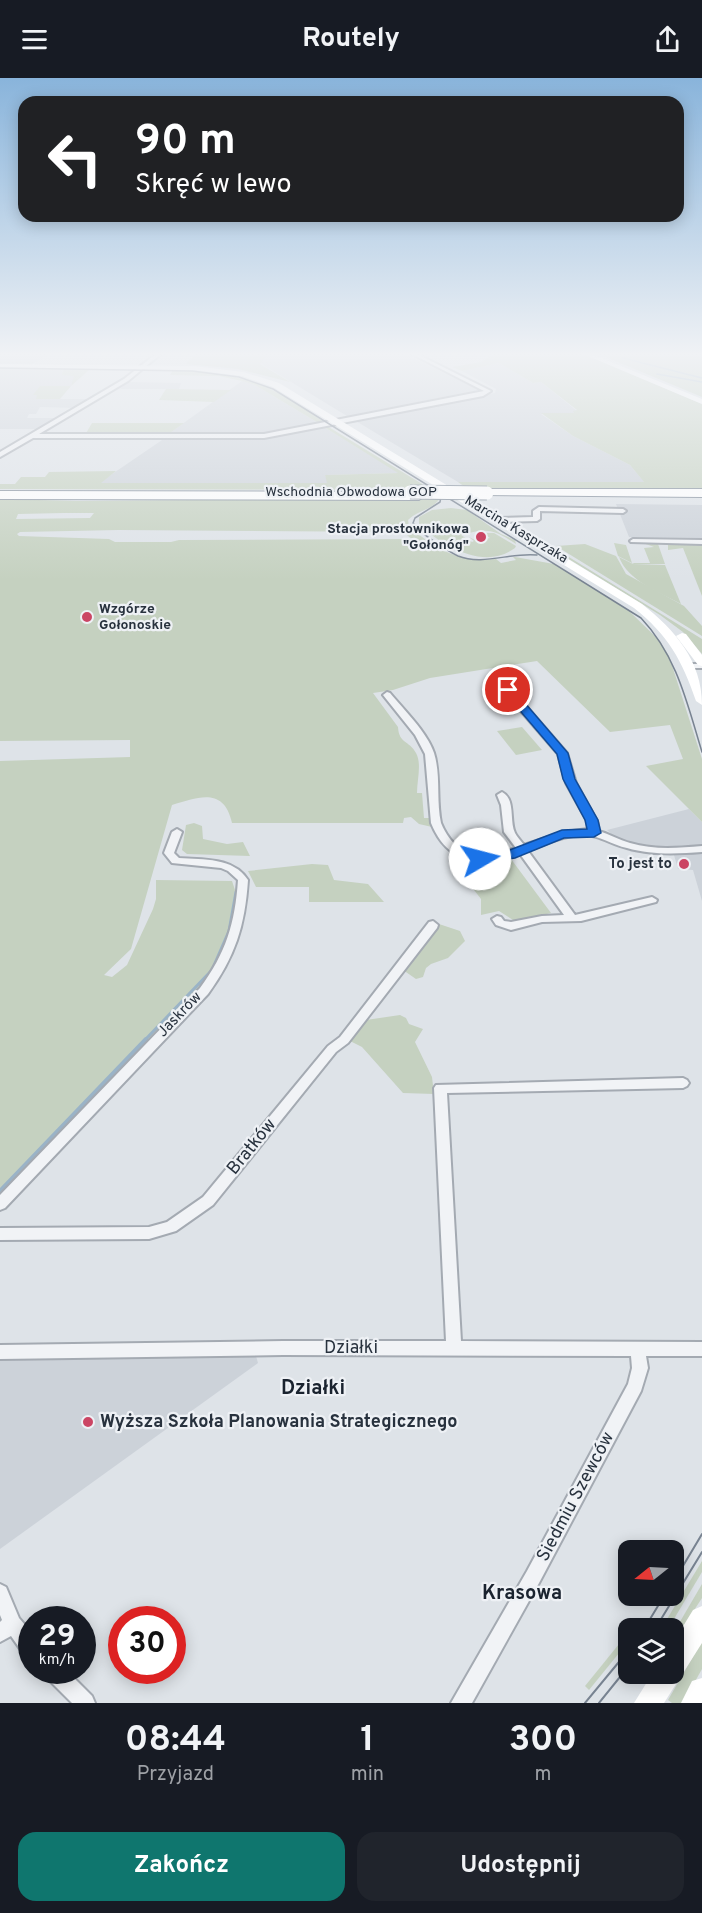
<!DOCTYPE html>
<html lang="pl">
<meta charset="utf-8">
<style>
body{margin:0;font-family:Overpass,sans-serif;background:#20242c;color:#f1f3f6;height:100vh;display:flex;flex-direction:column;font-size:22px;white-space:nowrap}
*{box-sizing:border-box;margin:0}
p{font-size:20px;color:#9ea1a6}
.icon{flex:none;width:33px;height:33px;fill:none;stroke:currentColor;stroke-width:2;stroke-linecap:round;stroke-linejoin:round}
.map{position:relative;height:1625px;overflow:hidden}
.details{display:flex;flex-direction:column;background:#171b24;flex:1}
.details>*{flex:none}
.hud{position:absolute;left:18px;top:18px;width:666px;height:126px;border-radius:18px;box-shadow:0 3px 15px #0003;background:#202124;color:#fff;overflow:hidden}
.needle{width:39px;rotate:252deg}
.buttons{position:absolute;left:618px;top:1462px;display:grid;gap:12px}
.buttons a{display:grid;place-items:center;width:66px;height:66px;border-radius:12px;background:#171b24;box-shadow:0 3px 15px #0003;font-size:30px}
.speed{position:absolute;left:18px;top:1528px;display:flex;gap:12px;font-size:30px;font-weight:700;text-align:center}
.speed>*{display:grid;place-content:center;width:78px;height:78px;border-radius:50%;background:#171b24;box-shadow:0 3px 15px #0003;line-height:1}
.speed small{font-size:15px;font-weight:400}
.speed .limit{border:9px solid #d22;background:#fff;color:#111}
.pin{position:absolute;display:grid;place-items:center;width:51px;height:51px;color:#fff;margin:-26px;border:3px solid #fff;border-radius:50%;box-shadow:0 2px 6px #0007}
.me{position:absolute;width:66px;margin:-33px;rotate:82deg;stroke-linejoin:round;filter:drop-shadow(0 0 4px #0008)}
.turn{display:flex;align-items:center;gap:21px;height:126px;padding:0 18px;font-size:27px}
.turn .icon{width:78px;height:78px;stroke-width:2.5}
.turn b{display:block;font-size:42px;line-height:51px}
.eta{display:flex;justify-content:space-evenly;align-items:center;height:102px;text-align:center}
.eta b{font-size:36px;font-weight:700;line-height:42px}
.cta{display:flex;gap:12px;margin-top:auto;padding:12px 18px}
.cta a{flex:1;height:69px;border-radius:18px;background:#0f766e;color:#fff;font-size:24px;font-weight:700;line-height:69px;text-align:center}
.cta a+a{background:#20242c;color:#f1f3f6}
header{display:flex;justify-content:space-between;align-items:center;height:78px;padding:0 18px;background:#171b24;font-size:27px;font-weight:700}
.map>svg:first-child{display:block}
</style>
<header><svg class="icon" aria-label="menu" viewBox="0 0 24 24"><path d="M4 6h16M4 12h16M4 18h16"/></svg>Routely<svg class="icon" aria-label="share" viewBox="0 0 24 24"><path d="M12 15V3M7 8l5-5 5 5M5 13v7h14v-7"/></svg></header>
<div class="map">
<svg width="702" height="1625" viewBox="0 0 702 1625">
<rect width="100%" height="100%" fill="#dee3e8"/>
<g fill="#ccd2d9">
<path d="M0,275H50L31,287H0Z"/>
<path d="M270,275H403L479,312L347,338L260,285Z"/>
<path d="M499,285L533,305L541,304L577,333L574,335L541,336L573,358L630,387L645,405L458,404L354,342L495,315L496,311L462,293Z"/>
<path d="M0,291H63L62,297H75L71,308H40L34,317H38L37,321H90L77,330L40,329L36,336H29L27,340H59L41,351H0Z"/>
<path d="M242,303L255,307L320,346L261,357H167Z"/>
<path d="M128,304L181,305L179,311H120Z"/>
<path d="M324,349L399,395L325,397L328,405H99L165,360L273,358Z"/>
<path d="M616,426L702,427V460L629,459Z"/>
<path d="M689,731L702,744V823L693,792L678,791L674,777L631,774L607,752Z"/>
<path d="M256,1278L258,1285L0,1471V1282Z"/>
</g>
<g fill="#c5d1c0" fill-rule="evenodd">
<path d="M196,275H269L260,286L290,304L238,291L186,286Z"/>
<path d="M495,275H581L702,326V410L469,412L458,404H644L630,387L573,358L541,335H574L573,333L577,332L541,304L533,305L499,285L462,293L452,289L481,284Z"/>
<path d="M596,275H702V319Z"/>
<path d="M63,291L89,292L71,308L60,321H36L37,317H33L40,308H71L74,298L62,297Z"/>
<path d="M173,292C204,294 237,296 266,309C287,318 307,333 326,345L320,346L255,307L242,303L219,298L170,297Z"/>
<path d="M166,311L231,312L214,324L159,322Z"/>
<path d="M92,345H184L167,357H85Z"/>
<path d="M327,348L432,412L0,411V406H15L21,399H45L49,394L116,393L101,405H327L325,397L398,395L324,349Z"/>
<path d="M440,420C433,432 418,432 408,442L409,448C436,472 460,485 496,481L501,485L516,482L513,479H515L554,486L629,533L660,563L669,578L702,681V744L646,688L683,681L670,647L610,654L537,583L430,600L393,612L373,615L398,649C399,666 409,662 416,675C422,686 417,702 417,715H422L424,740H430L432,749L419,746L411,739L404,740L403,745H232C224,709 199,719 172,727L131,871L104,897L112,899L127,887L153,831L156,821V802L232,803L235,812L230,858L223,875L193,919L0,1113V683L130,679V662L0,663V421L77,423ZM64,435H94L90,440L16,441L18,436ZM119,452L403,454L412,461L179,462L171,464H115L109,461L19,458L17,456L20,454Z"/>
<path d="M451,430L467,432L501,456L515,462L516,466C493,451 488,450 461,457L472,464L474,463L469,459L477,463L490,460L483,455H494L516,468L515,470C484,493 444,468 419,447V439L432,432Z"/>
<path d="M525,452L702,561V576L683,554L660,537L523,453Z"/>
<path d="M614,465L626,467L632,485H650L644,470L654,469L643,465H661L658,466L665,486H634L618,478Z"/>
<path d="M668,465L702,466V518L683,470L668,472Z"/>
<path d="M585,466L616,478L626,496L684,528L702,548V558L556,468Z"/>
<path d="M619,479L633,486L665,487L681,526C659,514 628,503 619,479Z"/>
<path d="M522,649L542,672L516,677L497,653Z"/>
<path d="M194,745L202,748L203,761L227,766L243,764L250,778L187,776L182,772L186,747Z"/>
<path d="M511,781L551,835L521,842H513L499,833L481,837V821L464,799L465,794L482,785Z"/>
<path d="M312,786L328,787L334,802L368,806L384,824H309V809H256L248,793Z"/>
<path d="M439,846L460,853L465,863L448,880L431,886L426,890L423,899L416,901L403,892Z"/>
<path d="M400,937L406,940L409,946L423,951L415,964L432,999L434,1016L403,1015L362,969L350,963L366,942Z"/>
<path d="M702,1483V1494L668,1551H661Z"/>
<path d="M702,1506V1520L674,1563V1554Z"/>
<path d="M628,1555V1564L589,1612L585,1608Z"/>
<path d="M702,1563V1591L683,1625H672L668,1622Z"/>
</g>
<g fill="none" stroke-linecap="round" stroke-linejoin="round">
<g stroke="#9ab3c7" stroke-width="1.5">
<path d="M623,280L702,300"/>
<path d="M657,296L702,304"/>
</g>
<path stroke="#9ab3c7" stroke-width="3" d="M144,963L212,892L229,853L236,814"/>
<path stroke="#9ab3c7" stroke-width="4" d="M0,1113L146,961"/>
<g stroke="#a4aab2" stroke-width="4">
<g id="street">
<path d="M157,275H162L128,303L39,356H264L484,313L410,275H415L491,313L483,318L264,360H33L0,379V374L124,301Z"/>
<path d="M539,429L623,431L626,433L623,435L540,433V441L537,443L498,444L495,442L498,440L533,439V433Z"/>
<path d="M633,461L702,462V466L631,464L630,463Z"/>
<rect x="687" y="586" width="15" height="4"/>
<path d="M493,597H499L567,675L576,705L597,743L599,753C609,756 619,762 630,765C653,772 678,770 702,768V774C677,776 651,777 627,770C612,767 598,756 582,757C563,758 545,766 528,773L575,837L652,819L657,822L656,824L581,843L542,844L511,852L496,847L492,841L497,838L501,839L504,843L511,844L542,838L564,837L520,776C481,789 448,787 431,745L425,676L415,657L383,617L387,614L390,615C404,632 427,654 434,675C441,697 436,722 441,745C456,781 483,782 516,770L504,754L501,727L497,717L502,714C516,721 509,743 515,755C517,759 521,763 524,767L564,754L588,751L587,743L566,705L558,676L493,601Z"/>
<path d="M177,751L182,754L174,775L179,780C204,782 233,779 248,802C245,848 235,879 208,916L5,1130L0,1132V1117L200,910C226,875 235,845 238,802L228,793L221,790L172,785L164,775L172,754Z"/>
<path d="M433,843L438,847L437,850L348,965L336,974L213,1127L176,1153L149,1161L0,1162V1150L149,1149L167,1144L203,1119L328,968L340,959L429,844Z"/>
<path d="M683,1000L687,1002L689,1005L687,1008L683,1010L447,1015L461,1263L702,1264V1278H646L648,1290L641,1313L539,1505L472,1625H451L527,1493L628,1306L632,1290L631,1278L283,1277L0,1281V1267L283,1263H446L434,1010L436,1007Z"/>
<path d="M0,1506L6,1509L19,1540L32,1555V1580L25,1578L11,1558L0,1564V1544L2,1542L0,1537Z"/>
<path d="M45,1593H67L92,1618L95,1625H72L47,1600Z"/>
</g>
</g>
<g stroke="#86919e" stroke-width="2">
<g id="highway">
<path d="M487,411H702V419L483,417V413Z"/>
<path d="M0,413L419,414L425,418L419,422L0,421Z"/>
</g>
</g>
<use href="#street" fill="#f1f3f6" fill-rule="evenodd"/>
<g fill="#fff" fill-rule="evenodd">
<path d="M581,275H589L702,321V326Z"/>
<path d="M0,286L194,288L243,294L279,305L642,526C675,552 702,583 702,627L696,623C682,582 668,557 634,530L273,309L242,298L194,292L0,290Z"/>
<path d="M682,555L686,556L702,577V588L698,587L676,558Z"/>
<path d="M702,1528V1565L664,1625H634L652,1596H674V1563L693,1532Z"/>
<path d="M702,1600V1625H681L692,1603Z"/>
</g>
<use href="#highway" fill="#fff" fill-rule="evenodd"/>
<g stroke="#788391" stroke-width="1.5">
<path d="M0,290L192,293L239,299L273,311L641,540C677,578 687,625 702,674"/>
<path d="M436,413L441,419L440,424L415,440L413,445C419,454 429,460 438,466C444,470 451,475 458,478C483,488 511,474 537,477"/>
</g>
<g stroke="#788391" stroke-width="2">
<path d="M674,1503L702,1456"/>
<path d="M644,1551L664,1518"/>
<path d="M655,1551L702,1474"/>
<path d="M585,1625L628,1573"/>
<path d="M599,1625L628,1589"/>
</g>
<g stroke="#86919e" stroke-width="15" stroke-linecap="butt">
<path id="highway-bridge" d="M410,414L487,415"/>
</g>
<use href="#highway-bridge" stroke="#fff" stroke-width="13"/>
</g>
<linearGradient id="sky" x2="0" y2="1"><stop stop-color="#89b4db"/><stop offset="0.55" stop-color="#f0f2f5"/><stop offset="1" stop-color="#f0f2f5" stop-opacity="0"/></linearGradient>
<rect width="702" height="502" fill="url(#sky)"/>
<path fill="#1a73e8" stroke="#114b97" stroke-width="1.5" d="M508,609L512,610L568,675L575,701L598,742L601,755L594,759L564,760L515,780L480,785L475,784L473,781L475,778L507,773L562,752L587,751L585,742L563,701L557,676L504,614L503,612Z"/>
<g fill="#cb4564" stroke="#eef1f5" stroke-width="2">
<circle cx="481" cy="459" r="6"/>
<circle cx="87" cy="539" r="6"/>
<circle cx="684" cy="786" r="6"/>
<circle cx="88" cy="1344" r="6"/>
</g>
<g text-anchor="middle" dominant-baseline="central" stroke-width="4.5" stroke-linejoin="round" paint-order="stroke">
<g font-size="14" fill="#28323e" stroke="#eef1f5">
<text x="351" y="414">Wschodnia Obwodowa GOP</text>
<text transform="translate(516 452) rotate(31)">Marcina Kasprzaka</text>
</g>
<g font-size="14" font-weight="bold" fill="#28323e" stroke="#eef1f5" text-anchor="end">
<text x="469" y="451">Stacja prostownikowa<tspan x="469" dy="16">"Gołonóg"</tspan></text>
<text x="99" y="531" text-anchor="start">Wzgórze<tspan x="99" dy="16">Gołonoskie</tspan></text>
</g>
<g font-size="15" font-weight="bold" fill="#28323e" stroke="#eef1f5" text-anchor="end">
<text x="672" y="786">To jest to</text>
</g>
<g font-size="15" fill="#28323e" stroke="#eef1f5">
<text transform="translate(180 937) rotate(-46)">Jaskrów</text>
</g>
<g font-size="18" fill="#28323e" stroke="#eef1f5">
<text transform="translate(252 1069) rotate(-51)">Bratków</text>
<text x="351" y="1270">Działki</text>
<text transform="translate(576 1419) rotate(-62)">Siedmiu Szewców</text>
</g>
<g font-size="18" font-weight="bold" fill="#28323e" stroke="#eef1f5" text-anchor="start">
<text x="100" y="1344">Wyższa Szkoła Planowania Strategicznego</text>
</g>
<g font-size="20" font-weight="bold" fill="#1a232f" stroke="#eef1f5">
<text x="313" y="1311">Działki</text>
<text x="522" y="1516">Krasowa</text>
</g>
</g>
</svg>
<div class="buttons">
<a><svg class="needle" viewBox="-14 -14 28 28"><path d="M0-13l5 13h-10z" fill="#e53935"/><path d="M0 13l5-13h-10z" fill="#9ea1a6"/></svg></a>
<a><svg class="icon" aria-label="layers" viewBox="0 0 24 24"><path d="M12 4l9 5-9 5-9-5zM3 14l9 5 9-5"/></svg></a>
</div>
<div class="speed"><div>29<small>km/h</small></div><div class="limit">30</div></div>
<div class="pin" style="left:508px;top:612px;background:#d93025"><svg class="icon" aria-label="arrive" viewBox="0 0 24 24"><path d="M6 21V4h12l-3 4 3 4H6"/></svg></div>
<svg class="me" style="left:480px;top:781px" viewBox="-20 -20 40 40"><circle r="19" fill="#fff"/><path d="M0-13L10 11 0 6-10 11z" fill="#1a73e8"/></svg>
<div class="hud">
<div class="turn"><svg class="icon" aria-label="left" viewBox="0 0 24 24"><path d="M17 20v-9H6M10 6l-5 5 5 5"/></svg><div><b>90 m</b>Skręć w lewo</div></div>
</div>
</div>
<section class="details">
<div class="eta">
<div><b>08:44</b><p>Przyjazd</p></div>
<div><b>1</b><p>min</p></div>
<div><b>300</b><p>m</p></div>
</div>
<div class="cta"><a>Zakończ</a><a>Udostępnij</a></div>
</section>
